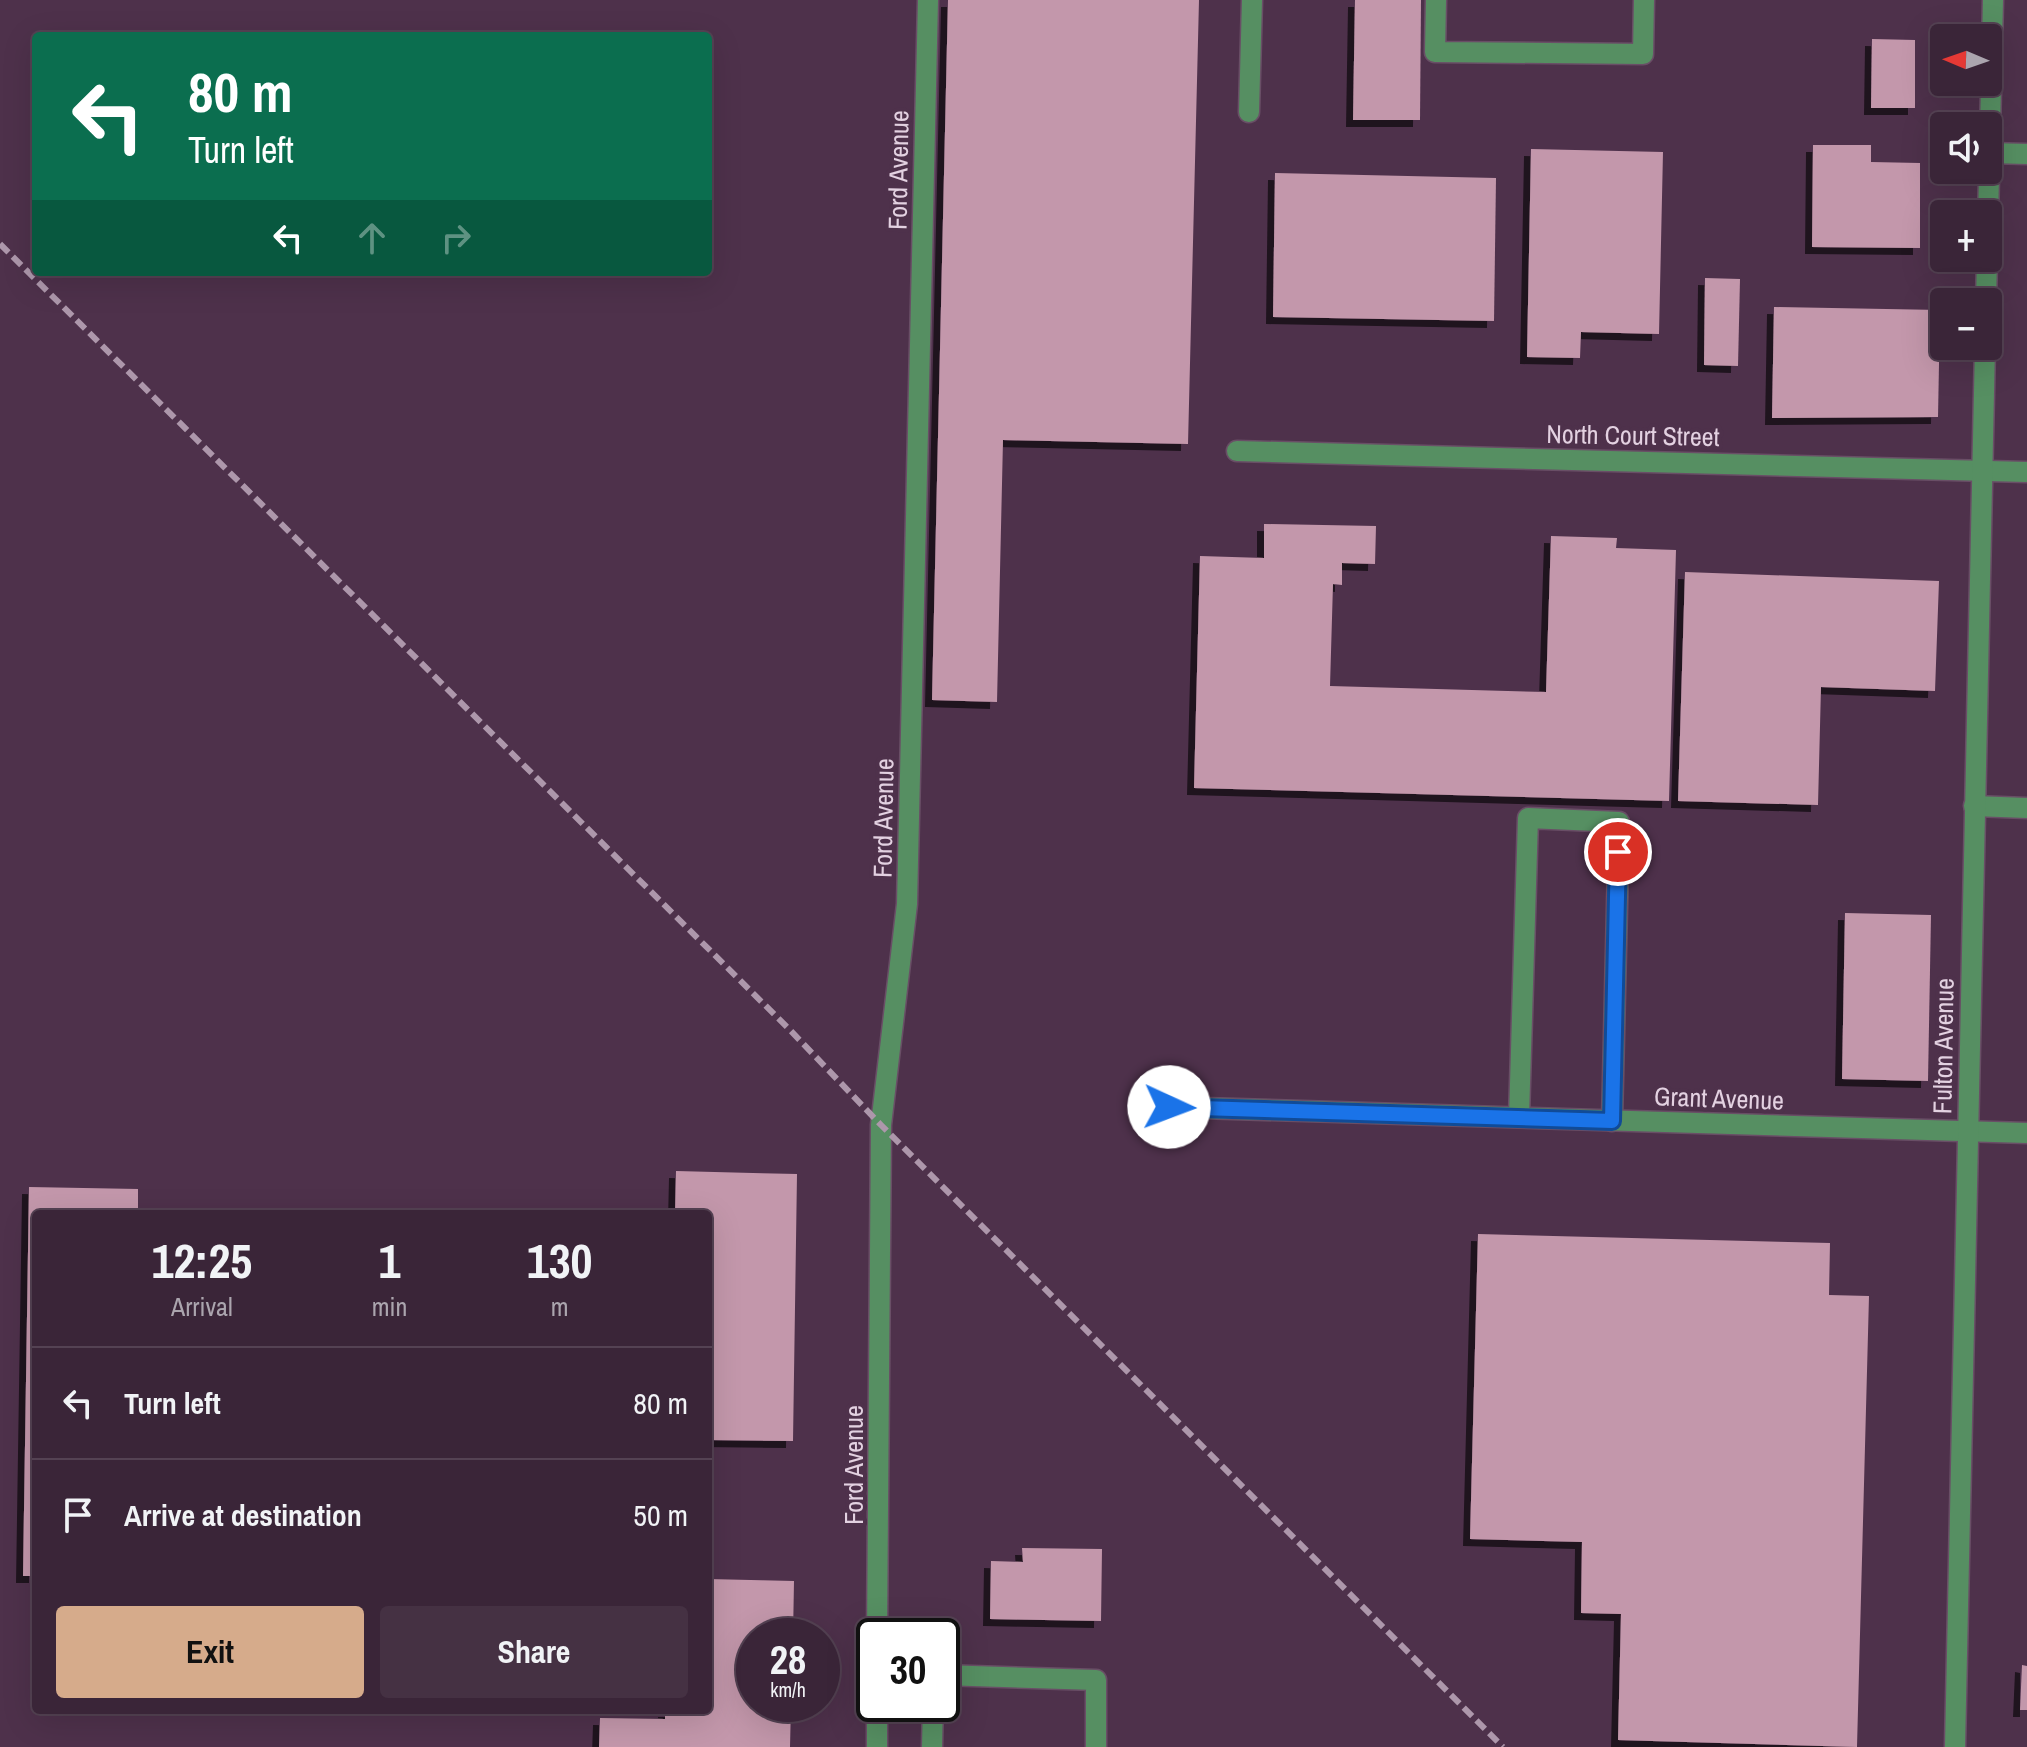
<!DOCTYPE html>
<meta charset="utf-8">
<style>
body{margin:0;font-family:"Archivo Narrow",sans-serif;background:#453143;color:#f1f3f6;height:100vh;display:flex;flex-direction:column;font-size:30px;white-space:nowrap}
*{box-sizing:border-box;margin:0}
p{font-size:26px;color:#aba5ae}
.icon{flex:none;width:44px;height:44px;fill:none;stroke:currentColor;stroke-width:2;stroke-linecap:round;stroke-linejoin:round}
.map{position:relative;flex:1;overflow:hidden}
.panel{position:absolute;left:32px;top:1210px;width:680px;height:504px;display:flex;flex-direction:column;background:#3a2538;border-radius:8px;box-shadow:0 8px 32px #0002,0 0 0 2px #544253}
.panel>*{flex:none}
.guide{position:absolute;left:32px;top:32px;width:680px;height:244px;border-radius:8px;box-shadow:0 8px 32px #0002,0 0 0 2px #544253;background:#0b6e4f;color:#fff;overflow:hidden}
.needle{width:52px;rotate:272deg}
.buttons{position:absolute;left:1930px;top:24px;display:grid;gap:16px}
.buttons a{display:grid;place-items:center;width:72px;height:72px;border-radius:8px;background:#3a2538;box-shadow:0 8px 32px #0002,0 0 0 2px #544253;font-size:40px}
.speed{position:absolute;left:736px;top:1618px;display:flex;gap:16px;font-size:40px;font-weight:700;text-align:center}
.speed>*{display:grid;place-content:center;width:104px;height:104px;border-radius:50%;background:#3a2538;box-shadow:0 8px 32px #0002,0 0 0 2px #544253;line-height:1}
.speed small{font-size:20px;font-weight:400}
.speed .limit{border:4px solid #111;border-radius:12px;background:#fff;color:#111}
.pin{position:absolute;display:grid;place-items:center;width:68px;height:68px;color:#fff;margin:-34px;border:4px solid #fff;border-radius:50%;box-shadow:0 2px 8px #0007}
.me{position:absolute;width:88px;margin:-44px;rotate:92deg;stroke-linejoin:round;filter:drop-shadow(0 0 6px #0008)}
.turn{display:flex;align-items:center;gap:28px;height:168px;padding:0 24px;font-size:36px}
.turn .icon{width:104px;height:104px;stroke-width:2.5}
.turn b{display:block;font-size:56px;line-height:68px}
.lanes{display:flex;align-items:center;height:76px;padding:0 24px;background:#0003;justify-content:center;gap:40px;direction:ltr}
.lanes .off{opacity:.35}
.eta{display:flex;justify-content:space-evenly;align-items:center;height:136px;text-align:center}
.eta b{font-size:48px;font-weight:700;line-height:56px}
.cta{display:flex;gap:16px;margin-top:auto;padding:16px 24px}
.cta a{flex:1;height:92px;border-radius:8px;background:#d6ab8b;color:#111;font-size:32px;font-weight:700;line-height:92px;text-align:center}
.cta a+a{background:#453143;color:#f1f3f6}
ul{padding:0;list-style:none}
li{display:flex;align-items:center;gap:24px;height:112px;padding:0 24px;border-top:2px solid #544253}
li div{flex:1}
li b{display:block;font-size:30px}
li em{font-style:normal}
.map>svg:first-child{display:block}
</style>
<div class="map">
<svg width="2027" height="1747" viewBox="0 0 2027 1747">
<defs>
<filter id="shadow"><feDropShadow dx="-7" dy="7" stdDeviation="0" flood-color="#0009"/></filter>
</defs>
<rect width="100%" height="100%" fill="#4e314b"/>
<g fill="#c397ab" filter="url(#shadow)">
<path d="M948,0H1199L1188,444L1003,440L997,702L932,700Z"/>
<path d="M1355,0H1421L1420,120H1353Z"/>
<path d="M1872,39L1915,40V108H1871Z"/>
<path d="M1813,145H1871V162L1920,163V248L1812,247Z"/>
<path d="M1531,149L1663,152L1659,334L1581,332L1580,358L1527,357Z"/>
<path d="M1275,173L1496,178L1494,321L1273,317Z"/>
<path d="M1705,278L1740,279L1738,366L1704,365Z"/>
<path d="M1774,307L1940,310L1938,417L1772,418Z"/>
<path d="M1264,524L1376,526L1375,564L1342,563V585L1333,584L1330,686L1546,692L1551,536L1617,538L1616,548L1676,550L1669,801L1194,788L1200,556L1264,558Z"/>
<path d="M1685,572L1939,581L1935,691L1821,687L1818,805L1678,801Z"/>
<path d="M1845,913L1931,915L1928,1081L1842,1079Z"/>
<path d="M676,1171L797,1174L793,1441L708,1440V1214H675Z"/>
<path d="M29,1187L138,1189V1214H36V1576H23Z"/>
<path d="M1478,1234L1830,1243L1829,1295L1869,1296L1857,1747L1618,1740L1621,1614L1581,1613L1582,1542L1470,1539Z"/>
<path d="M1022,1548L1102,1549L1101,1621L990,1619L991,1561L1023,1562Z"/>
<path d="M708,1579L794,1581L793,1636H754V1704H791L790,1747H599L600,1718L665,1719V1710H708Z"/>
<path d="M2022,1665L2027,1666V1710H2020Z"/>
</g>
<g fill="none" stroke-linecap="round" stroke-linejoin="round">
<g stroke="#694e66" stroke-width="23">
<g id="minor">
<path d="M1436,0L1435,52L1643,54L1644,0"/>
<path d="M1249,112L1252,0"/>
<path d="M1990,153L2027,154"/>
<path d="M1988,219L1993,0"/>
<path d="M1986,302L1987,258"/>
<path d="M1237,451L2027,472"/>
<path d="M1974,806L2027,808"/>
<path d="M1169,1107L2027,1133"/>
<path d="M1519,1117L1528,818L1619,822L1612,1121"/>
<path d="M877,1636L881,1125L907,904L928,0"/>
<path d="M942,1675L1096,1680V1747"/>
<path d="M877,1704V1747"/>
<path d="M932,1747L933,1704"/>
<path d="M1955,1747L1985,346"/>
</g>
</g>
<use href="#minor" stroke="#568f62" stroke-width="20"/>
<path stroke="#ad97ab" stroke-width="6" stroke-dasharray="12 6" stroke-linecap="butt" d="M0,244L790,1030L881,1125L1503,1747"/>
</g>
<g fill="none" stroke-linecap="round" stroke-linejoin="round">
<g stroke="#114b97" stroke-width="20">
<path id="route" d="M1169,1107L1612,1121L1618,852"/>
</g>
<use href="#route" stroke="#1a73e8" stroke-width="14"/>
</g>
<g text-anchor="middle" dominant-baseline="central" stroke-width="8" stroke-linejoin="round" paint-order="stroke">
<g font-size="26" fill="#e3d1e1" stroke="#4e314b">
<text transform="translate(898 170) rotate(-89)">Ford Avenue</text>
<text transform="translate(1633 435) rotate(1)">North Court Street</text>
<text transform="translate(883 818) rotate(-89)">Ford Avenue</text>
<text transform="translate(1943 1046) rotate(-89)">Fulton Avenue</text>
<text transform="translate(1719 1098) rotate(2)">Grant Avenue</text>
<text transform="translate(853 1465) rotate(-90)">Ford Avenue</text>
</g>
</g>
</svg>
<div class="buttons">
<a><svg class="needle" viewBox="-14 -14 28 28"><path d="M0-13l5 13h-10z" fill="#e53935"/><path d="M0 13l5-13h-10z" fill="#aba5ae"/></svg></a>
<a><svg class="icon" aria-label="sound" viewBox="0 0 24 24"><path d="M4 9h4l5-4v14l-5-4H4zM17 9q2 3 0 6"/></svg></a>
<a>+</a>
<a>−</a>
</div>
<div class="speed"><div>28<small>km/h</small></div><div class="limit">30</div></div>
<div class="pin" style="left:1618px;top:852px;background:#d93025"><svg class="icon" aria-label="arrive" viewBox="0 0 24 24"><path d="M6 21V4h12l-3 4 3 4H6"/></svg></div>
<svg class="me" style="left:1169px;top:1107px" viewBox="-20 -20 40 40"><circle r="19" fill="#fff"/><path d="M0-13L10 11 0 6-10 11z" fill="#1a73e8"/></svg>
<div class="guide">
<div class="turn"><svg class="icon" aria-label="left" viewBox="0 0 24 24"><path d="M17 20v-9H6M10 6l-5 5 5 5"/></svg><div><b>80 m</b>Turn left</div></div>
<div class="lanes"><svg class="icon" aria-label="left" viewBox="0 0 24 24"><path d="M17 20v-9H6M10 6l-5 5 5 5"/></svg><svg class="icon off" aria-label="ahead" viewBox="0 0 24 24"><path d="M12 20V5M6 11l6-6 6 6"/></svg><svg class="icon off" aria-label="right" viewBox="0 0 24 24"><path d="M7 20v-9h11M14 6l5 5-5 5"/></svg></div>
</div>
<section class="panel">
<div class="eta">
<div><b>12:25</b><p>Arrival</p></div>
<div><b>1</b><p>min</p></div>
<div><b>130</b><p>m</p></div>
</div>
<ul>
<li><svg class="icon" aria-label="left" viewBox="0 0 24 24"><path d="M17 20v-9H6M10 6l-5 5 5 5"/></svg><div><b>Turn left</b></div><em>80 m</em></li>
<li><svg class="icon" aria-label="arrive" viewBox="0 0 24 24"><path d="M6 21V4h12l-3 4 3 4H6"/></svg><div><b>Arrive at destination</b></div><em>50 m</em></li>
</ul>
<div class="cta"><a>Exit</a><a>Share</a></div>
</section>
</div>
